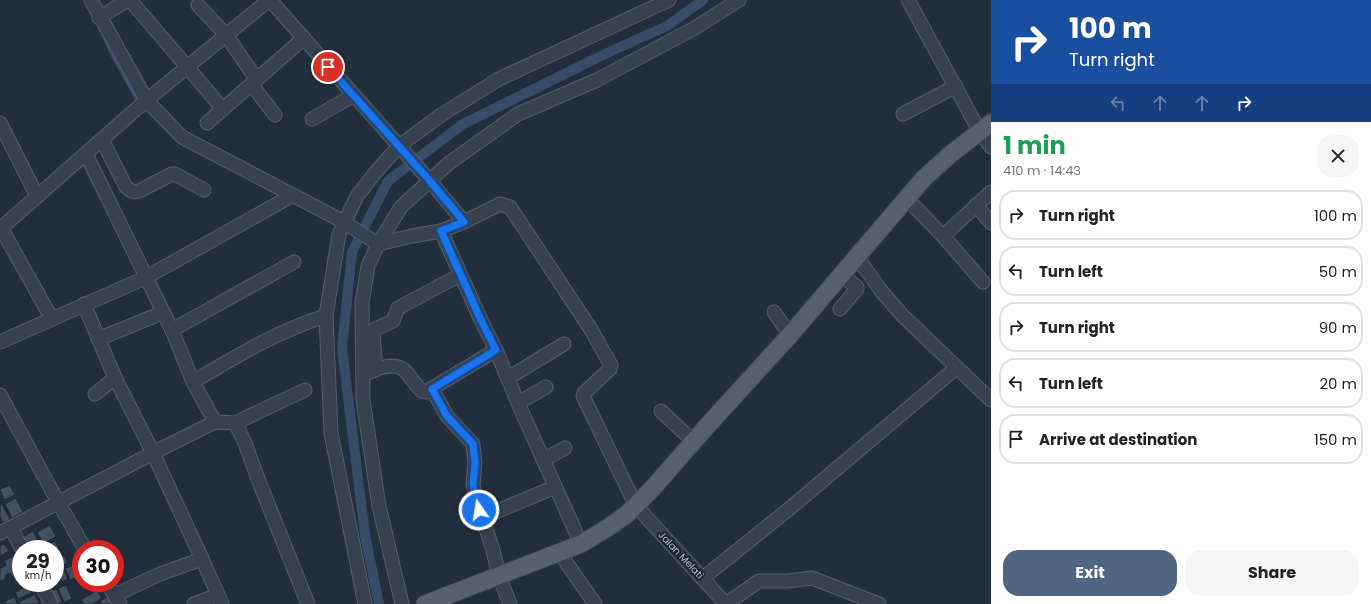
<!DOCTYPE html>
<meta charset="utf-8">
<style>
body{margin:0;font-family:Poppins,sans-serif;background:#f6f6f6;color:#222;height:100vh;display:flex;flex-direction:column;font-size:15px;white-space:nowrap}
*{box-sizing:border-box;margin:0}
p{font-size:13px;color:#767676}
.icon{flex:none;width:22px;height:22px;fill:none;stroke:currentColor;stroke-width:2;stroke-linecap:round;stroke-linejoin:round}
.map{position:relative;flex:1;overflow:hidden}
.details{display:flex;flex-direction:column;background:#fff;width:380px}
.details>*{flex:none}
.top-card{background:#1a4fa0;color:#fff;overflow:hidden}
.speed{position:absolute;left:12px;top:540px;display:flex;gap:8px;font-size:20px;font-weight:700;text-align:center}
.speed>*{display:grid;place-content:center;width:52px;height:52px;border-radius:50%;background:#fff;box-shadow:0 4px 16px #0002;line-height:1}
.speed small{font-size:10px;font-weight:400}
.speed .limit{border:6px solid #d22;background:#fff;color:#111}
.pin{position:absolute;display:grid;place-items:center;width:34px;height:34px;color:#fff;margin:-17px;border:2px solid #fff;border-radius:50%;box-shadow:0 1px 4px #0007}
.me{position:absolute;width:44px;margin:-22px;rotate:347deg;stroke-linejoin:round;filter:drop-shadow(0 0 3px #0008)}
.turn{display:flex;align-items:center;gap:14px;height:84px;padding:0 12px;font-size:18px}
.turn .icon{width:52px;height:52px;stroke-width:2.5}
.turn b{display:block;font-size:28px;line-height:34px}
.lanes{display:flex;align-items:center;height:38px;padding:0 12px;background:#0003;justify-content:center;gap:20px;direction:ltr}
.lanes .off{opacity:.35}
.round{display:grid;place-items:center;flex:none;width:42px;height:42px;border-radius:16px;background:#f6f6f6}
.headline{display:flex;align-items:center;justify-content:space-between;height:68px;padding:0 12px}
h1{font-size:24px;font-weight:700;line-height:30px;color:#1e9e55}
.cta{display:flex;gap:8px;margin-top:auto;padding:8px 12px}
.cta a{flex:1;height:46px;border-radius:16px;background:#516482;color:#fff;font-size:16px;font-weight:700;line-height:46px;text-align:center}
.cta a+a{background:#f6f6f6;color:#222}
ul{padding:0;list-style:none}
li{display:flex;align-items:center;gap:12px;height:50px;margin:0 8px 6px;padding:0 4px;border:2px solid #e0e0e0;border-radius:16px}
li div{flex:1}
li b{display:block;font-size:15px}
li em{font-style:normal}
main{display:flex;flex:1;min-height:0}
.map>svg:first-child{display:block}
</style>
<main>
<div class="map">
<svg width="991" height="604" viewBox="0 0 991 604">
<rect width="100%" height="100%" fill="#242f3e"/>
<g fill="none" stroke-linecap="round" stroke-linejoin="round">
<g stroke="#394c67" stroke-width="3">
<path d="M100,29L113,57L138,102"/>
<path d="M348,231L358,240"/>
</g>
<path stroke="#394c67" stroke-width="10" d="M379,604L365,535L342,348L352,252L388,181L463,124L607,53L667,26L703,0"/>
</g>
<g fill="#455162" stroke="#1f2835">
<path d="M10,485L15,495L4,500L0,489Z"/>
<path d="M16,498L23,512L12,518L5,504Z"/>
<path d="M2,504L10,519L3,523L0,517V506Z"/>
<path d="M50,525L56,537L43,543L37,532Z"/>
<path d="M33,531L38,541L26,547L21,538Z"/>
<path d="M55,541L59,549L55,550V549H45L44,546Z"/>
<path d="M39,542L42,549H31L30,546Z"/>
<path d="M4,544L9,551L0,556V546Z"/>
<path d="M17,554L21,561V573L12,577L10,573L5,575L6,578L0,582V567L1,568L6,565L4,561Z"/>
<path d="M64,555L68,563L55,569V560Z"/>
<path d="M72,566L77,577L70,580L65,568Z"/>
<path d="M64,570L68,579L62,582L57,573Z"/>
<path d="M66,585L72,599L64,602L58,588Z"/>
<path d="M29,586L32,593L18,599L15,592Z"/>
<path d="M57,589L62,602L57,604L50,591Z"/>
<path d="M97,590L102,598L93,604H84L81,600Z"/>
<path d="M35,594L39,604H20L19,602Z"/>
<path d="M110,595L115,604H102L100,601Z"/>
<path d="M14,597L18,604H7L5,601Z"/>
</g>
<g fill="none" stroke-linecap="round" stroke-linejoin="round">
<g stroke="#565f6c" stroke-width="15">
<g id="minor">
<path d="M91,0L147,101L182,137L344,222L378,244L412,236L441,231"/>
<path d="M130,0L223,109"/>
<path d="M270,0L430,181L464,222L441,231L481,320L496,350L518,403L581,544"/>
<path d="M908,0L980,132L991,147"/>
<path d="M198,5L226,35L257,80"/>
<path d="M99,18L128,0"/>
<path d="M252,85L275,115"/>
<path d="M903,114L956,86"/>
<path d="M312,119L354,95"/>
<path d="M0,123L37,196"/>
<path d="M207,123L304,38"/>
<path d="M102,140L126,187C131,191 133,193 139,191L172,174H175L204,190"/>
<path d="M86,154L172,330L193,382L215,422"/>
<path d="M907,199L943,236L991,192"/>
<path d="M976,205L991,223"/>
<path d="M464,222L500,204L510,207L590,328L611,365L610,369L584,393L583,396L636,506L726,604"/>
<path d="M1,228L52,319"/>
<path d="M0,229L142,104L269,0"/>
<path d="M943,236L983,282"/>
<path d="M857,257L882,292L902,315L991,400"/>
<path d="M840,309L857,289V287L841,275"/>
<path d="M774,312L790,335"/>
<path d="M172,330L294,262"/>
<path d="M98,339L162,313"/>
<path d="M0,342L145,278L293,195"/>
<path d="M376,370L373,333L375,329L393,321L398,308L460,275"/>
<path d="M363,375C373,370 392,362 403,369C410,375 415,385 422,391L426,392L496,350"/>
<path d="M508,378L564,344"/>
<path d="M193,382C235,357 279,330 326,316"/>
<path d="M432,389L447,416L473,444L475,462L473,485L477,502L493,550L499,576L510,604"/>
<path d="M95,394L115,378"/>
<path d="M0,395L58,502L85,549"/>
<path d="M518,403L546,387"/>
<path d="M661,411L694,442"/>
<path d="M235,423L305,390"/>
<path d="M543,460L565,448"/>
<path d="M481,518L555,487"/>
<path d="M11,528L22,549"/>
<path d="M0,533L153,453L115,378L84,304"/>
<path d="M559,552L595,604"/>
<path d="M202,559L222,604"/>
<path d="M703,578L789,509L956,368"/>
<path d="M40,583L51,604"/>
<path d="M107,583L120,604"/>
<path d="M115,595L160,574L202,559L153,453L215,422L235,423L245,443L258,479L308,604"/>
<path d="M194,604L218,595"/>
<path d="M365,604L331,433L326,316L339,234L357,196L375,173L399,146L441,115L499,79L669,0"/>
<path d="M402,604L379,506L363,400L362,303L368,266L378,244L401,207L449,163L518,114L597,80L693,29L739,0"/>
<path d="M726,604L759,581H787L812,578L879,604"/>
</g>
</g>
<g stroke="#414a57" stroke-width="19">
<path id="major" d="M425,604L581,544L612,525L627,514L651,490L708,425L790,335L924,178L952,153L991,123"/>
</g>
<use href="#minor" stroke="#38414e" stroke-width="13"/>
<use href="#major" stroke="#56606e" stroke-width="17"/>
</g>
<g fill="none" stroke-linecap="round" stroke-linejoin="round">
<g stroke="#114b97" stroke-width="10">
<path id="route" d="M328,67L430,181L464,222L441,231L481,320L496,350L432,389L447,416L473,444L475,462L473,485L479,510"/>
</g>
<use href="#route" stroke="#1a73e8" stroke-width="7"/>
</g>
<g text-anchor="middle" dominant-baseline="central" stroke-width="4" stroke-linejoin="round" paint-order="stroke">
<g font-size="10" fill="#b4bcc9" stroke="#1d2633">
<text transform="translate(681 555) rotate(47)">Jalan Melati</text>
</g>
</g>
</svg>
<div class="speed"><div>29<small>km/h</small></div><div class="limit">30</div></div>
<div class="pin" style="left:328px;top:67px;background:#d93025"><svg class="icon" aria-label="arrive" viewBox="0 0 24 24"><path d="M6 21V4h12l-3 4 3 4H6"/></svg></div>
<svg class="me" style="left:479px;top:510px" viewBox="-20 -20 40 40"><circle r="17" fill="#1a73e8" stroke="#fff" stroke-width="3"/><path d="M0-11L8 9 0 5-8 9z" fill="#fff"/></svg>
</div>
<section class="details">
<div class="top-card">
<div class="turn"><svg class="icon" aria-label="right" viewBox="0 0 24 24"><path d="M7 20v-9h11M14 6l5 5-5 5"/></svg><div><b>100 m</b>Turn right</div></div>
<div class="lanes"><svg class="icon off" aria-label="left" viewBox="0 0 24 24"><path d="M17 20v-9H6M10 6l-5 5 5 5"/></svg><svg class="icon off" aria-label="ahead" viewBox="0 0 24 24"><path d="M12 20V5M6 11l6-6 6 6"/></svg><svg class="icon off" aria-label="ahead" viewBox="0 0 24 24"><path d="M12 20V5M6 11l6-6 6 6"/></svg><svg class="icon" aria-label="right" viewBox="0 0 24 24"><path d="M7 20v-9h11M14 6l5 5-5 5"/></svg></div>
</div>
<div class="headline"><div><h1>1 min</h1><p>410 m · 14:43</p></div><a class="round"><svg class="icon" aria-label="close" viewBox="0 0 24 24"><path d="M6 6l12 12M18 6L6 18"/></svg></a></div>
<ul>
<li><svg class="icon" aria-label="right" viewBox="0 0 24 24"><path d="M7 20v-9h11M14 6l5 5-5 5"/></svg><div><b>Turn right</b></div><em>100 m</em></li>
<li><svg class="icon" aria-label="left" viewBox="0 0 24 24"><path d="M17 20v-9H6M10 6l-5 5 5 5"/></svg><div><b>Turn left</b></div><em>50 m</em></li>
<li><svg class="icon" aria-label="right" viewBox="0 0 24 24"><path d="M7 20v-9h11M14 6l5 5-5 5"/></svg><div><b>Turn right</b></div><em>90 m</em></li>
<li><svg class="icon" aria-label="left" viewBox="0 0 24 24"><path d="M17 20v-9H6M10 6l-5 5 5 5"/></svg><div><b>Turn left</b></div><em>20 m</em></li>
<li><svg class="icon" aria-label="arrive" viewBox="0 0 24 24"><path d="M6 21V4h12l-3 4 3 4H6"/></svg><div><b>Arrive at destination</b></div><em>150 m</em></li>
</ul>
<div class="cta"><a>Exit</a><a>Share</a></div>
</section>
</main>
